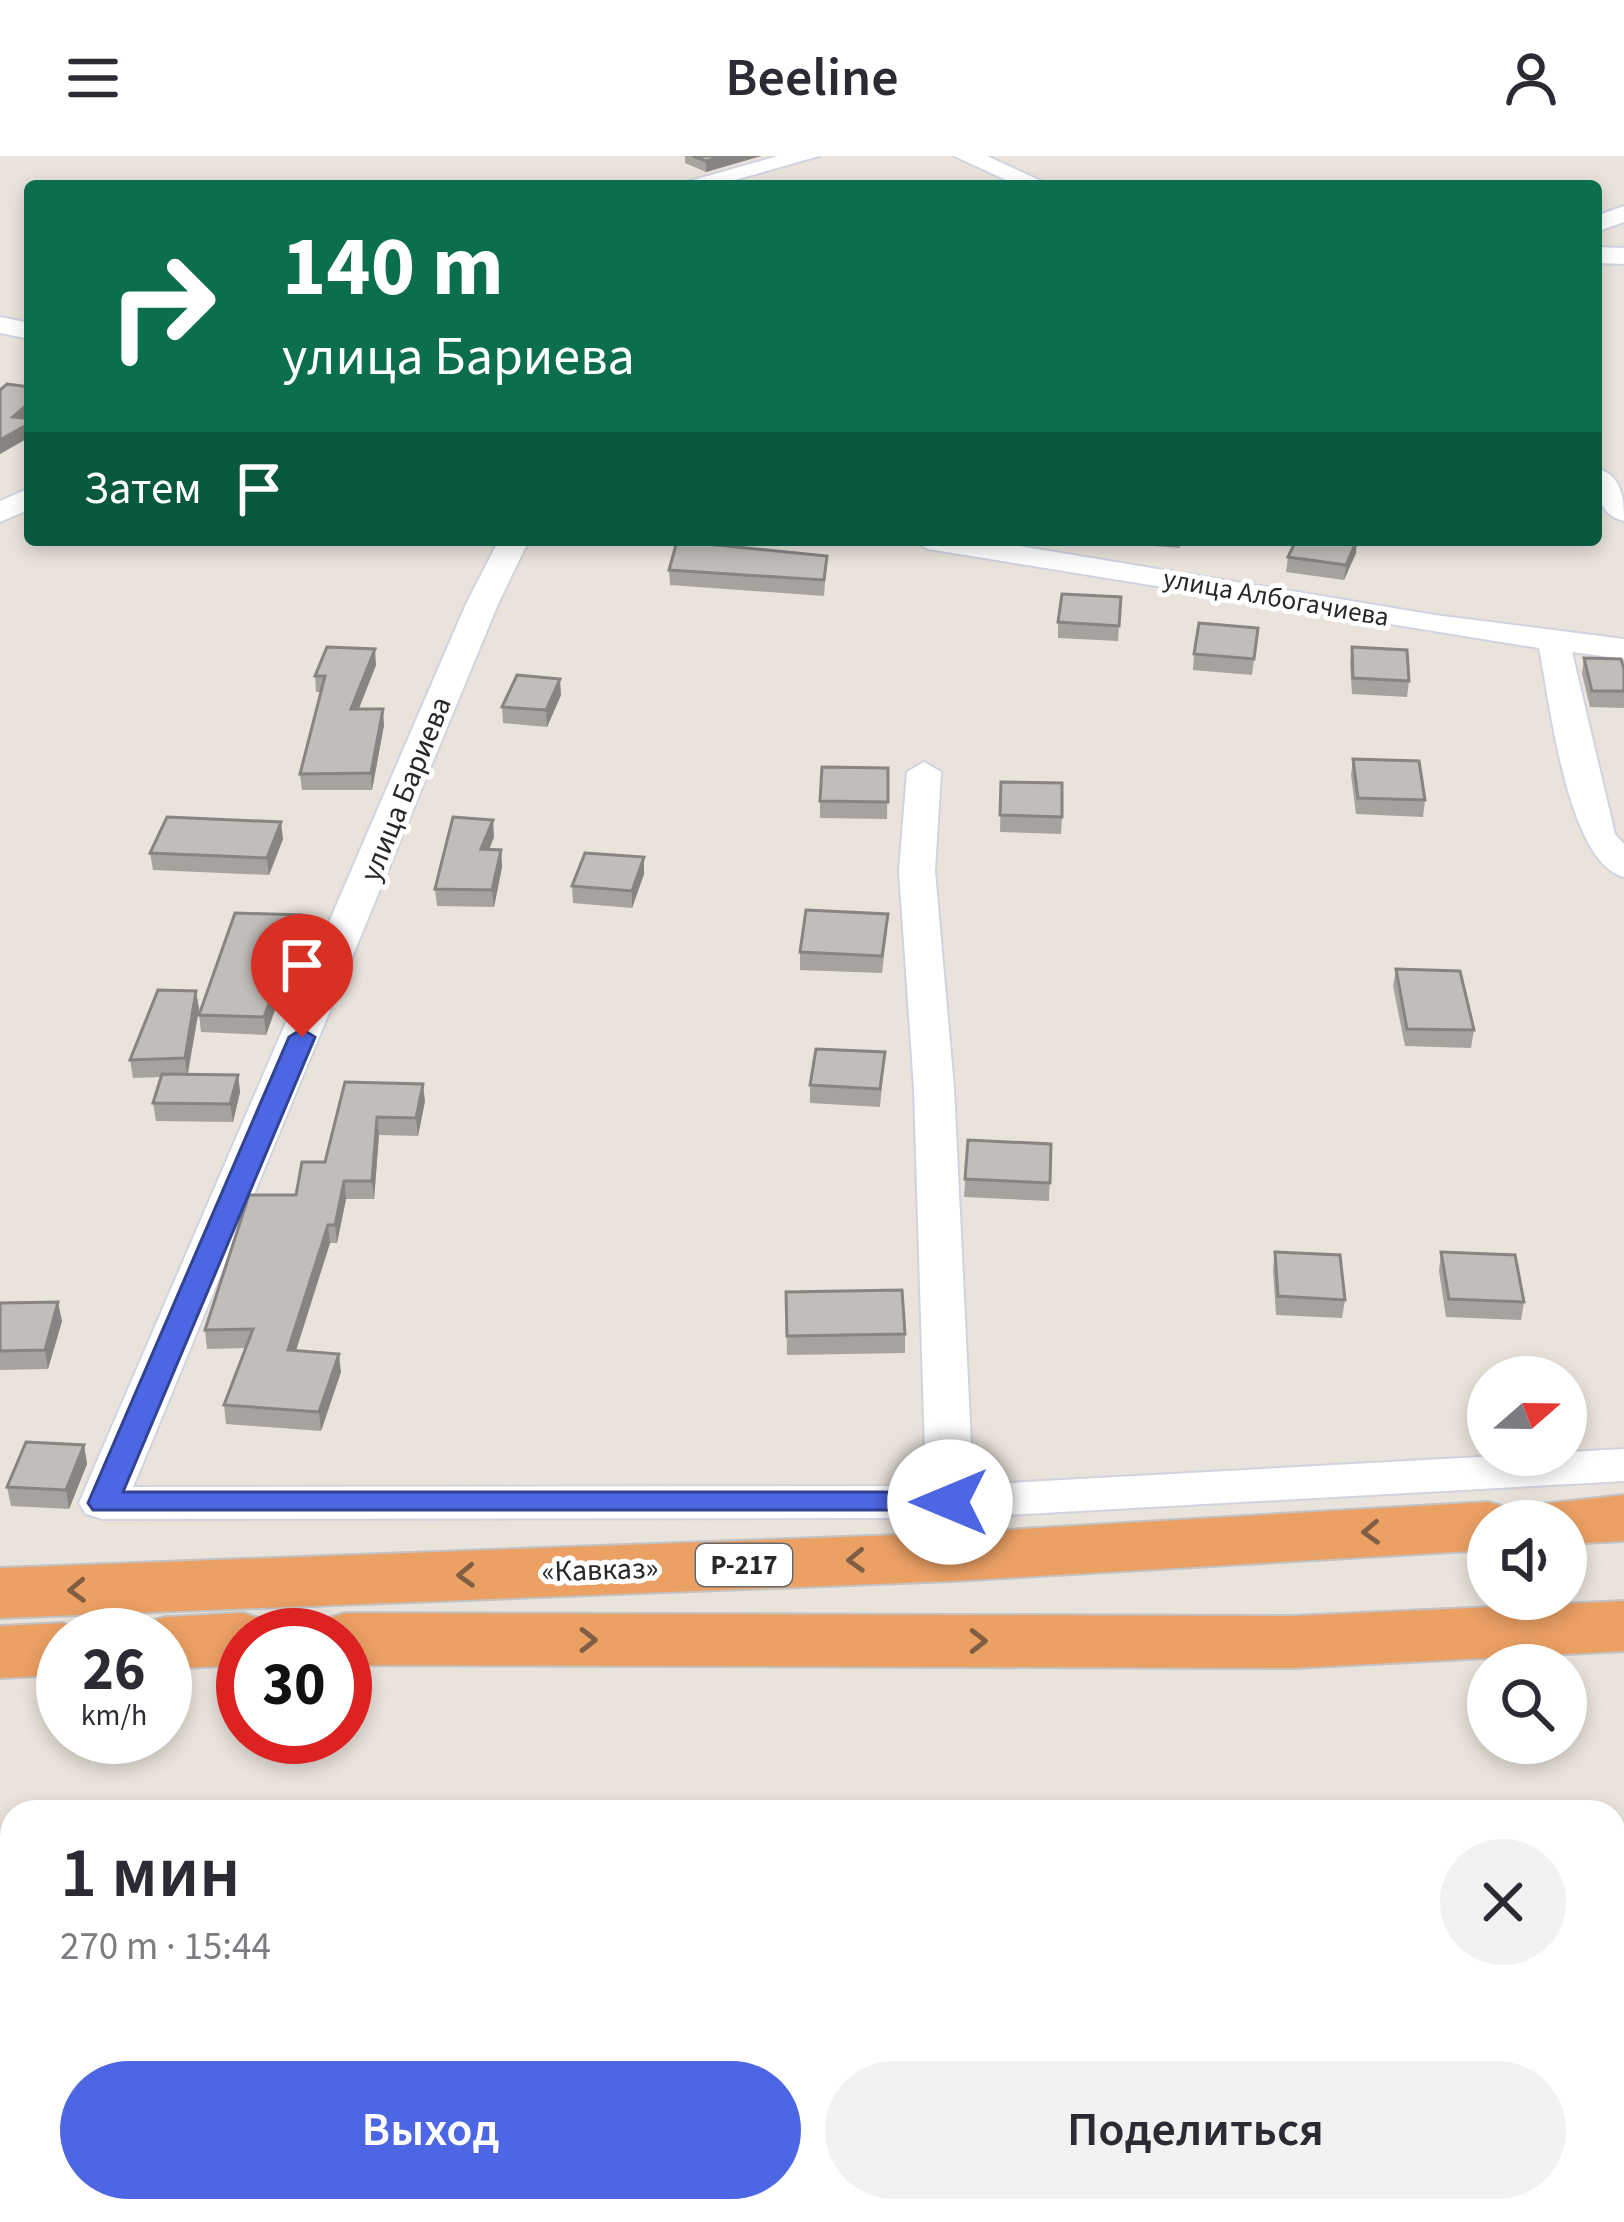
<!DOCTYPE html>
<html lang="ru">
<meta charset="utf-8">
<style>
body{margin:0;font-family:"Source Sans 3",sans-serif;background:#f2f2f3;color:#2b2b33;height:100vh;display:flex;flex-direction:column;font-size:45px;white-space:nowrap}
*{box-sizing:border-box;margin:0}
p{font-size:39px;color:#7c7c81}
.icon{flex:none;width:66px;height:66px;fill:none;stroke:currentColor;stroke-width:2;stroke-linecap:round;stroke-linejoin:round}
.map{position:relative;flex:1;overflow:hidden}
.sheet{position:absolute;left:0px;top:1644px;width:1626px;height:423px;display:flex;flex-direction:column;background:#fff;border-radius:36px 36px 0 0;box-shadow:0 6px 18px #0003}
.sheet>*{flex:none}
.banner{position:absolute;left:24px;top:24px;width:1578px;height:366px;border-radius:12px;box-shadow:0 6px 18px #0003;background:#0b6e4f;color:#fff;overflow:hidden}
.needle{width:78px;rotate:70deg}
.fabs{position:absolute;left:1467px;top:1200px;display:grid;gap:24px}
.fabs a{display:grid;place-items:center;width:120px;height:120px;border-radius:50%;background:#fff;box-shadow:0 6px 18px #0003;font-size:60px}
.speed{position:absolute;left:36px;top:1452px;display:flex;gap:24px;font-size:60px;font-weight:700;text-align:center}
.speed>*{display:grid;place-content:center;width:156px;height:156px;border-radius:50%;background:#fff;box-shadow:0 6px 18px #0003;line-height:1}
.speed small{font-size:30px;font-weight:400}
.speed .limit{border:18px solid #d22;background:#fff;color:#111}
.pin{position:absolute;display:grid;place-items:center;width:102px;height:102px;color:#fff;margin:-123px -51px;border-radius:50% 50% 50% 0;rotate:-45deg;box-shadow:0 0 12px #0007}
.pin .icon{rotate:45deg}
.me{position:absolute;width:132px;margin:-66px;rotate:270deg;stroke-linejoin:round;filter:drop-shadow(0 0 9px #0008)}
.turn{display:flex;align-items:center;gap:42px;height:252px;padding:0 60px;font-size:54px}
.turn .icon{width:156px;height:156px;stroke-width:2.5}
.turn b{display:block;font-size:84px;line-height:102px}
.then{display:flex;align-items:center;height:114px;padding:0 60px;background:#0003;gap:24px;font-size:45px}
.round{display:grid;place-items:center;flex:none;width:126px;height:126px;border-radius:63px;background:#f2f2f3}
.summary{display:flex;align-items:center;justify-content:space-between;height:204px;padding:0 60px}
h1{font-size:72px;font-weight:600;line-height:90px}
.primary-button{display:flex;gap:24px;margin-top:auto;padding:24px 60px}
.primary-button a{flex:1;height:138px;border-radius:72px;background:#4d67e4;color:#fff;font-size:48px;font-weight:600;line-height:138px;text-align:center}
.primary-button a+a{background:#f2f2f3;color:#2b2b33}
header{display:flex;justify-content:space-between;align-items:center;height:156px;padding:0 60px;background:#fff;font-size:54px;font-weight:600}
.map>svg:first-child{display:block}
</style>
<header><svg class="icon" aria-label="menu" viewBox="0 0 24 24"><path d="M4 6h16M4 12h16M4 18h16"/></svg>Beeline<svg class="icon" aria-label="person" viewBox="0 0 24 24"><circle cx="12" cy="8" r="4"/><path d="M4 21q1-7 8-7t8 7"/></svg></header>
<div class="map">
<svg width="1624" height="2066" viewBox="0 0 1624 2066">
<rect width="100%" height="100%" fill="#e9e3db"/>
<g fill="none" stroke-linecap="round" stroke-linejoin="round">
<g stroke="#d1d3df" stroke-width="4">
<g id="minor">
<path d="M778,0H819L714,30H672Z"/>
<path d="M954,0H987L1052,30H1019Z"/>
<path d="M1624,50V66L1596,76V60Z"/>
<path d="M1596,91L1624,92V108L1596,107Z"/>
<path d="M0,161L30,167V183L0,177Z"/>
<path d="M1596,312C1622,319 1624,342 1624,365C1598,359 1596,335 1596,312Z"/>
<path d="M30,332V353L0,366V345Z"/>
<path d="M499,384H529L498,448L133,1331L926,1330L914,932L899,715L907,616L924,606L941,616L935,715L954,932L973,1329L1624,1293V1325L950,1362L103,1363L86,1358L79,1347L466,448Z"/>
<path d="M913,384H983L1435,459L1624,483V503L1572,496L1615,678L1624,688V721C1567,707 1550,545 1539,492L928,393Z"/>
</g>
</g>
<g stroke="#c3c3c3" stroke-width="4">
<g id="highway">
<path d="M1624,1339V1385L1566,1388V1365H1532L1542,1348Z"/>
<path d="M1488,1346L1512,1353L1519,1365H1488V1394L952,1425L0,1462V1412L952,1377Z"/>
<path d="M1624,1445V1495L1293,1512L345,1509V1479H312L320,1465L345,1457L1293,1460Z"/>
<path d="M243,1457L268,1465L276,1479H243V1509L165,1513V1479H134L140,1469L165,1461Z"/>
<path d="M63,1467L91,1479H63V1519L0,1522V1470Z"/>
</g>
</g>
<use href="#minor" fill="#fff" fill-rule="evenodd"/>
<use href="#highway" fill="#eba064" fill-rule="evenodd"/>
</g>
<g fill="#a6a39e">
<path d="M685,0H761L706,16L685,7Z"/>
<path d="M433,384H491L489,388Z"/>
<path d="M1126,384H1181L1180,392L1126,388Z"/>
<path d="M1356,397L1344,424L1286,416L1288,401Z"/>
<path d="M827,400L824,440L670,429L669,414Z"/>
<path d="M1121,441L1118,485L1058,482V466Z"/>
<path d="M1258,472L1252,519L1193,514L1194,498Z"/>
<path d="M1352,491L1409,525L1407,541L1352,538L1350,507Z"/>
<path d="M1584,502L1624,513V552L1590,551L1582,518Z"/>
<path d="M376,509L359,553L384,569L372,634H302L300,618L321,536H316L315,520Z"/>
<path d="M561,539L547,571L503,567L502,551Z"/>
<path d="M1353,603L1425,644L1423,661L1356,658L1351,619Z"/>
<path d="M888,612L887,663L820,662V645Z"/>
<path d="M1001,626L1062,661L1061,678L1000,676Z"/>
<path d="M494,681L489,694H501L502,711L494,751L437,750L435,733Z"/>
<path d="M283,683L269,719L153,714L150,697Z"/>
<path d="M644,701V718L632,752L573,747L572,730Z"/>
<path d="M887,775L882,817L800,814V796Z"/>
<path d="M303,776L266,879L201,876L199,859Z"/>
<path d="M1396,813L1474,874L1471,892L1405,890L1393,830Z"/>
<path d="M196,835L199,853L188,918L238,919L240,936L233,966L156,965L153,947L161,921L133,922L130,904Z"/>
<path d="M885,896L880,951L810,947V929Z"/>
<path d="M345,926L425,945L418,980L379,979L374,1043H346L337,1087H330L296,1195L341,1216L321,1275L226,1268L224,1249L246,1192L207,1193L205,1174L296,1039L325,1006Z"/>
<path d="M968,984L1051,988L1049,1045L964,1041Z"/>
<path d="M1275,1096L1345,1144L1342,1162L1276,1159L1273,1114Z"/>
<path d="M1441,1096L1524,1146L1521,1164L1446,1161L1439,1115Z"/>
<path d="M786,1136L905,1178V1197L787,1199Z"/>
<path d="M0,1147L62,1165L48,1213L0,1214Z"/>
<path d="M84,1289L87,1308L69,1353L11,1350L7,1331Z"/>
</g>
<g fill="#878481">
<path d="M725,0H761L706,16V5Z"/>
<path d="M30,246V261L15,274L13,261Z"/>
<path d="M30,267V281L0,298V284Z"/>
<path d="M1357,384L1356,397L1344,424L1346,409Z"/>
<path d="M375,493L376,509L352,569L351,553Z"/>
<path d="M560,523L561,539L547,571L546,554Z"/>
<path d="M383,553L384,569L372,634L371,617Z"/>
<path d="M493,664L494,681L482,710L481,693Z"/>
<path d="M281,666L283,683L269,719L267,702Z"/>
<path d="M501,694L502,711L494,751L492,734Z"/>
<path d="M644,701V718L632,752V735Z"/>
<path d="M301,759L303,776L266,879L264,861Z"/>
<path d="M196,835L199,853L187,920L185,902Z"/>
<path d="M238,919L240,936L233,966L230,948Z"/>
<path d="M423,928L425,945L418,980L416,962Z"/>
<path d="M377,961L379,979L374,1043L372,1025Z"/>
<path d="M344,1025L346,1043L337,1087L335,1069Z"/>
<path d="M328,1069L330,1087L290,1213L288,1194Z"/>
<path d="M58,1146L62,1165L48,1213L45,1194Z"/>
<path d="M339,1198L341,1216L321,1275L319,1256Z"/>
<path d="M84,1289L87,1308L69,1353L66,1334Z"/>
</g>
<g fill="#c1bdb8" stroke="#878481" stroke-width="3">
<path d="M693,0H725L706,5Z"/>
<path d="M7,228L30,231V246L13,261L30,263V267L0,284V234Z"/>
<path d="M1296,384H1357L1346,409L1288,401Z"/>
<path d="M677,385L827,400L824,424L669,414Z"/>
<path d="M1062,438L1121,441L1119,470L1058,466Z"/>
<path d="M1199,467L1258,472L1254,503L1194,498Z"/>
<path d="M327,491L375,493L351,553H383L371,617L300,618L325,520H315Z"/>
<path d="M1352,491L1407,494L1409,525L1353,522Z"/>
<path d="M1584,502L1621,503L1624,513V535H1592Z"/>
<path d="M517,519L560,523L546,554L502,551Z"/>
<path d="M1353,603L1419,605L1425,644L1358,642Z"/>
<path d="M822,611L888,612V646L820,645Z"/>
<path d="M1001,626L1062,627V661L1000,659Z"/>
<path d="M167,661L281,666L267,702L150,697Z"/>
<path d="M453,661L493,664L481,693L501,694L492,734L435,733Z"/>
<path d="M585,697L644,701L632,735L572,730Z"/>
<path d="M806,754L888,758L882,800L800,796Z"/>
<path d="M235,757L301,759L264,861L199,859Z"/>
<path d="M1396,813L1460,815L1474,874L1407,873Z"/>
<path d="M158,834L196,835L185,902L130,904Z"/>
<path d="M816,893L885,896L880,933L810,929Z"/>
<path d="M162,918L238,919L230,948L153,947Z"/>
<path d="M345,926L423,928L416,962L377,961L372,1025H344L335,1069H328L288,1194L339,1198L319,1256L224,1249L253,1173L205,1174L249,1039H296L302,1006H325Z"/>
<path d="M968,984L1051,988L1050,1027L965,1023Z"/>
<path d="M1275,1096L1340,1099L1345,1144L1278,1140Z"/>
<path d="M1441,1096L1515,1099L1524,1146L1449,1143Z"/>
<path d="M902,1134L905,1178L787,1180L786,1136Z"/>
<path d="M58,1146L45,1194L0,1195V1147Z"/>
<path d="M26,1286L84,1289L66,1334L7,1331Z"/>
</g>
<defs><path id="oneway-chevron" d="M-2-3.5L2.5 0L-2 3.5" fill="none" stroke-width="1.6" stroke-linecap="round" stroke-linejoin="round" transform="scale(3)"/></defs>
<g stroke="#805e43">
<use href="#oneway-chevron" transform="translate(1371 1376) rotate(177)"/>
<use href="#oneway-chevron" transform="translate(856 1404) rotate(178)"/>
<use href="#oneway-chevron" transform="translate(466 1419) rotate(178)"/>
<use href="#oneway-chevron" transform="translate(77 1434) rotate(178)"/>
<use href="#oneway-chevron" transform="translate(588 1484)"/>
<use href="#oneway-chevron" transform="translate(978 1485)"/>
</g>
<path fill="#4d67e4" stroke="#324394" stroke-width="3" d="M302,873L315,881L123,1336H950L966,1346L961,1354H93L88,1347L289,881Z"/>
<g text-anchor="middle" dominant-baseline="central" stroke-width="10" stroke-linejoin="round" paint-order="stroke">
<g font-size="27" fill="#282828" stroke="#fff">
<text transform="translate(1276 442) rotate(10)">улица Албогачиева</text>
</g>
<rect fill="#fff" stroke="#686868" stroke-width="3" x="696" y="1388" width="96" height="42" rx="9"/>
<g font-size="27" font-weight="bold" fill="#282828">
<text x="744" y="1409">Р-217</text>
</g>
<g font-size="30" fill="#282828" stroke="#fff">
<text transform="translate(406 633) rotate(-68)">улица Бариева</text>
<text transform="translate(600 1414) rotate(-2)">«Кавказ»</text>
</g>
</g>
</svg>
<div class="fabs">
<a><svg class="needle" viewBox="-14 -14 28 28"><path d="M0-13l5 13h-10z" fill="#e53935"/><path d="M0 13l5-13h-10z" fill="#7c7c81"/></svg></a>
<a><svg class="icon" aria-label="sound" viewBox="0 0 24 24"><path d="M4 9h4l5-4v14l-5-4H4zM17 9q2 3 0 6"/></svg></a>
<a><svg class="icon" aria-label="search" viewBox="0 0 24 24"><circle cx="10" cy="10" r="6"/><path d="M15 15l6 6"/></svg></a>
</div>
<div class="speed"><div>26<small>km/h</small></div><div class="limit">30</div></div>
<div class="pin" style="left:302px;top:881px;background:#d93025"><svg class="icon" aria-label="arrive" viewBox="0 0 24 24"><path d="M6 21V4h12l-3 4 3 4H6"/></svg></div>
<svg class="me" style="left:950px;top:1346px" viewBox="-20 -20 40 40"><circle r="19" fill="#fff"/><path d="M0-13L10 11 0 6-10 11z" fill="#4d67e4"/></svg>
<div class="banner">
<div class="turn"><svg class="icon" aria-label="right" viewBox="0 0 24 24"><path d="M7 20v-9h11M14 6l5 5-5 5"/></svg><div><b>140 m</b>улица Бариева</div></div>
<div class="then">Затем<svg class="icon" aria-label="arrive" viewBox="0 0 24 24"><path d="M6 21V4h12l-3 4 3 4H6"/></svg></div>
</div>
<section class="sheet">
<div class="summary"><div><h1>1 мин</h1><p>270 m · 15:44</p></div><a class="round"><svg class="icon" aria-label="close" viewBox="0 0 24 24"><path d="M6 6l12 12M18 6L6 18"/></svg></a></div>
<div class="primary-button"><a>Выход</a><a>Поделиться</a></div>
</section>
</div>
